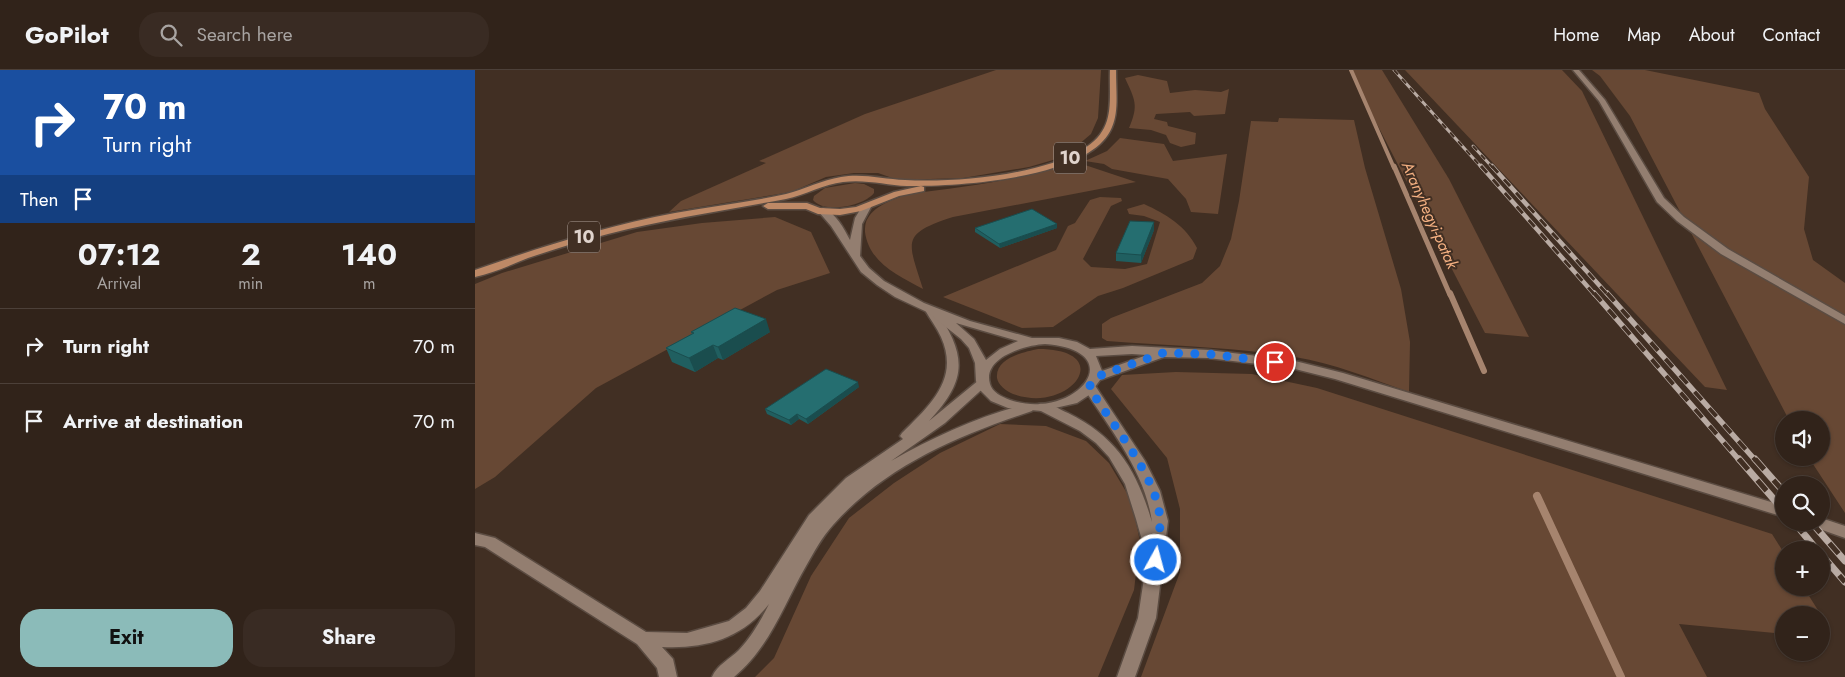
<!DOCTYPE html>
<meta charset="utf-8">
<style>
body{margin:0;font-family:Jost,sans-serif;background:#392b23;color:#f1f3f6;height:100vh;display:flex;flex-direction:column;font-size:19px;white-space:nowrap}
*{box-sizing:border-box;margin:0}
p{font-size:16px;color:#a8a4a2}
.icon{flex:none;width:28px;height:28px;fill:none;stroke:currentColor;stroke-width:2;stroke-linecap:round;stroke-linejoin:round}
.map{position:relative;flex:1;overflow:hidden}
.sheet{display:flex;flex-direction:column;background:#31231a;width:475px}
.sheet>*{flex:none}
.top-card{background:#1a4fa0;color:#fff;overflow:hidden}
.tools{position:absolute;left:1300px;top:341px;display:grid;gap:10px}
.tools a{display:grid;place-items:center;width:55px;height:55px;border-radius:50%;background:#31231a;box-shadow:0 1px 4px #0004,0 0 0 1px #4c4039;font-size:25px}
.pin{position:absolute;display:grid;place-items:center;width:42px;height:42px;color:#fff;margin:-21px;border:2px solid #fff;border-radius:50%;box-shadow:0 1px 5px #0007}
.me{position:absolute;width:55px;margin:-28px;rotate:7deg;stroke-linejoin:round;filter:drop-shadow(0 0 4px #0008)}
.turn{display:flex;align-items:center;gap:18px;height:105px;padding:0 20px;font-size:22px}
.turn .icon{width:65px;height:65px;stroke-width:2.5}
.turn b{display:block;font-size:35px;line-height:42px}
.then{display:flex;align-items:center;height:48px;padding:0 20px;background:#0003;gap:10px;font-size:19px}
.eta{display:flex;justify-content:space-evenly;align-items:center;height:85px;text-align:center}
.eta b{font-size:30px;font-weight:700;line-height:35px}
.button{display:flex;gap:10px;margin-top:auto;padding:10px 20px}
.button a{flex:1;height:58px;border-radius:20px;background:#8bbbb9;color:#111;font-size:20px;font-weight:700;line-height:58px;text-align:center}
.button a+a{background:#392b23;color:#f1f3f6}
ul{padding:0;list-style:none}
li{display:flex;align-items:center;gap:15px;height:75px;padding:0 20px;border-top:1px solid #4c4039}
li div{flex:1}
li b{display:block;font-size:19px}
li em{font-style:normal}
header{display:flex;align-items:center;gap:30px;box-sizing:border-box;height:70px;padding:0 25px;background:#31231a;border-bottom:1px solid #4c4039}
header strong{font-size:24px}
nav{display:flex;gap:28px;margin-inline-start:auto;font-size:18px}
.search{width:350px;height:45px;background:#392b23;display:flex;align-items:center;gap:12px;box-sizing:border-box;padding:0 18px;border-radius:20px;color:#a8a4a2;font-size:19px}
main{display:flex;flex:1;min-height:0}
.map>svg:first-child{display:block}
</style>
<header>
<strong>GoPilot</strong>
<div class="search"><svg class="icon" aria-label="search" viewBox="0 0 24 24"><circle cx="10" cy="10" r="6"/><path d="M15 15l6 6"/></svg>Search here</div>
<nav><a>Home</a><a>Map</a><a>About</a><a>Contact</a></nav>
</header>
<main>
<section class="sheet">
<div class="top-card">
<div class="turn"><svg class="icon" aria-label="right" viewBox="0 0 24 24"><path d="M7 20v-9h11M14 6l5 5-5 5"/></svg><div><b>70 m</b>Turn right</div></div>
<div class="then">Then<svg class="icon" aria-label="arrive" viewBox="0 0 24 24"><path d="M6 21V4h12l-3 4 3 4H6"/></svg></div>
</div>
<div class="eta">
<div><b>07:12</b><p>Arrival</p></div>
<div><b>2</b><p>min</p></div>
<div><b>140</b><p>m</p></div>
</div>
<ul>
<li><svg class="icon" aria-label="right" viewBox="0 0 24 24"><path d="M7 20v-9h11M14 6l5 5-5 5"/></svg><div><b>Turn right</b></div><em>70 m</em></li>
<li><svg class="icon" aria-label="arrive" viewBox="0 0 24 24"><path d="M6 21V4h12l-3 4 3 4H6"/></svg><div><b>Arrive at destination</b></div><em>70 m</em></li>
</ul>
<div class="button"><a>Exit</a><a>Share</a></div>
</section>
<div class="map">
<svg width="1370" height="607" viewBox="0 0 1370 607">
<rect width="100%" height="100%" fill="#412f23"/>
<g fill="#674834">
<path d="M521,0H626L623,48L616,64L603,75L578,90L554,97L488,108L423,110L403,103H379L351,107L316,122L194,142L206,131L291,93L284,91L390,44Z"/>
<path d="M874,0H907L974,109L1054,267L1010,263Z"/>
<path d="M930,0H1087L1107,21L1252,320L1230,317Z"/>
<path d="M1117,0H1170L1284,23L1290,39L1334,107L1329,159L1338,190L1370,213V443L1334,388H1346V350H1314L1155,46L1125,6Z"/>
<path d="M663,5L692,11L695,23L720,20L746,22L754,19L750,44L719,46L715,42L681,44L679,49L692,52L693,56L721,63L720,74L706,77L695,73L691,65L676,60L654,58C664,35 660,30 650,8Z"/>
<path d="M804,48L879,50L890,98L926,219L935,272L934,322C897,309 858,293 820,287C758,277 694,276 632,271L627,268V254L636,248L727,213L745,196L756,169L764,131L776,51L803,52Z"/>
<path d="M645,68L689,74L698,91L752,84L743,144L716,142L711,129L693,109L637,99L629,94L610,91L632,81Z"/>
<path d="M601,92L661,112L478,147C425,164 433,171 448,219C424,206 394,193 390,162C390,158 390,152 393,148C400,135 420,129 433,124C489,117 547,110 601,92Z"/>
<path d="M380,113L389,114L399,119V123C389,136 349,144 338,130L339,126L350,118Z"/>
<path d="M625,127L646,128L647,131L636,136L608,189L616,197L650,199L672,194L685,152L669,146L654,144L652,139L669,134C691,144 711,156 722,178L718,189L648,218L623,226L578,257L547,258L468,227L581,180L593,156L600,153L615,130Z"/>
<path d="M300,147L336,162L355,203L302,220L121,318L20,407L0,419V214L27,203L162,162L227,153Z"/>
<path d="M563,279C643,279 596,345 538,324C531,321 523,315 522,308C520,288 549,282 563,279Z"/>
<path d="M701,302L777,304L842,318L1297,464L1309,483V518H1329L1346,545H1309V564L1204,554L1232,607H666L705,502V439L692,388L636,319L647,305Z"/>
<path d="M525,354L571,356L611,371L634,393L656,430L665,471L659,520L623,607H280L299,588L336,506L374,448L419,413L465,383Z"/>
</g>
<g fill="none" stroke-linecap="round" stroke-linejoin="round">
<path stroke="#a6846e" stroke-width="4" d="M876,0L919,98"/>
<path stroke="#a6846e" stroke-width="5" d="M919,96L975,225"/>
<path stroke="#a6846e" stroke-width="6" d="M975,223L1009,301"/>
<path stroke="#a6846e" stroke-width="8" d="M1062,426L1146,607"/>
<g stroke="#5b4c42" stroke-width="3">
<g id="street">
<path d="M1098,0H1104L1130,30L1189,128L1209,147L1253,179L1370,246V254L1246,184L1202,151L1182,132L1124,31Z"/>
<path d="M456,237L460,238C491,285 494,308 454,351L504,310H512L514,313L470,353L416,391C459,367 504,346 552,334L559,338L557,341C484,365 410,396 358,455C347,467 339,482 331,496C308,536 295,577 259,607H237C242,595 255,589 264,580C277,566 286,550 294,534C267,569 230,579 187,577L198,589L202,607H184L182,598L162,574L10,477L0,475V463L20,468L171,562L212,563L254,551L271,538L285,521L334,445L371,408L428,369L425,366L427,363C455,335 485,309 466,267C462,258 455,249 450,240Z"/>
<path d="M614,313L619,314L670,391L685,421L693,451L681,548L660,607H642L663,548L672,488L661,449L650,414L634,387L621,373L605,361L564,340L562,337L564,334C574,332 584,339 593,343C642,367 662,401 677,452C670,401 635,359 608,317Z"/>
</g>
</g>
<g stroke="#5b4c42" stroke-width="3">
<g id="secondary">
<path d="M391,134L396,137L387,154L385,186L394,198L409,211L449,233L495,251L557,268H584L602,272L615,279L657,276L733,280L816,290L868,303L1309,436V447L860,309L816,298L733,288L689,287L625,310L614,325L602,333L567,341L533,338L516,331L504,319L501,311L500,293L494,278L486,269L452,242L420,227L402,215L386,202L356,156L343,141L348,138C361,143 369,159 375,170L380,148L388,135ZM481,253L543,271L525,279L511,290L499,269ZM570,274C659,281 599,352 535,330C527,327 517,322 515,314C507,287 551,275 570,274ZM657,284L672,285L627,301L621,286Z"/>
<path d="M1346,448L1370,456V468L1336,456L1334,452H1346Z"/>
</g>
</g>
<g stroke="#5b4c42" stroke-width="3">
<g id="primary">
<path d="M635,0H641C641,35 648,62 613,83C569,110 483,116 432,116C411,115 390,109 368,112C349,114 330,125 311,129C251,140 191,149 133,164C106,171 80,179 53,188C36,195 18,203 0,207V200C66,177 131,156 200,143C237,136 275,132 311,124C330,119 347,110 366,107C386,103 409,109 430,110C479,113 565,105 607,80C641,60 634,34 635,0Z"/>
<path d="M446,116L449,117V121L424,126L386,141L365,145L343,144L331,139H293L288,136L293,133H332L345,138L365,139L381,137L419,122Z"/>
</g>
</g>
<use href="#street" fill="#937e70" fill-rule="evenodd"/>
<use href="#secondary" fill="#937e70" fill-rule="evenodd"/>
<use href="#primary" fill="#be8966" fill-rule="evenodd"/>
<g stroke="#b9aba3" stroke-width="3">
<g id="rail-far3">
<path d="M919,0L1007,98"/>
<path d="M998,76L1018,98"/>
</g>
</g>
<g stroke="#b9aba3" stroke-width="4.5">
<g id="rail-far2">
<path d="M1006,96L1120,225"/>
<path d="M1017,96L1133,225"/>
</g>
</g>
<g stroke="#b9aba3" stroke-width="5.5">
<g id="rail-far1">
<path d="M1119,223L1265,391"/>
<path d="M1132,223L1281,391"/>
</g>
</g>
<g stroke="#b9aba3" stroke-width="7">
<g id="rail">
<path d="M1264,389L1309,441"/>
<path d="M1280,389L1309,422"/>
<path d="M1319,452L1342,480"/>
<path d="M1336,452L1370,491"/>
<path d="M1346,484L1370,512"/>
</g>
</g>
<use href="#rail-far3" stroke="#412f23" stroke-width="2" stroke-dasharray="6" stroke-linecap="butt"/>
<use href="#rail-far2" stroke="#412f23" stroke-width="3" stroke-dasharray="9" stroke-linecap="butt"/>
<use href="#rail-far1" stroke="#412f23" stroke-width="4" stroke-dasharray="11" stroke-linecap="butt"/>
<use href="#rail" stroke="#412f23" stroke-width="5" stroke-dasharray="14" stroke-linecap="butt"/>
</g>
<g fill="#205f60">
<path d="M500,158H582L525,178L500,162Z"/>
<path d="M679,160L666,193L641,191V183Z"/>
<path d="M216,262H295L248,290L243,288L220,302L197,292L191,278L217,264Z"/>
<path d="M384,317L333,354L324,349L316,355L292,344L290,339Z"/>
</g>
<g fill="#1a4d4e">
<path d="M679,152V160L666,193V185Z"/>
<path d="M582,154V158L525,178L524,174Z"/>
<path d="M291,249L295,262L248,290L243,277Z"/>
<path d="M238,275L243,288L220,302L214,288Z"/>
<path d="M383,312L384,317L333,354L331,349Z"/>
<path d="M322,344L324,349L316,355L314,350Z"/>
</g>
<g fill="#256e70" stroke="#1a4d4e">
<path d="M557,139L582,154L524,174L500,158Z"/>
<path d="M655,151L679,152L666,185L641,183Z"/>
<path d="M260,238L291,249L243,277L238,275L214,288L191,278L219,263L216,262Z"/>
<path d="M351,299L383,312L331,349L322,344L314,350L290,339Z"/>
</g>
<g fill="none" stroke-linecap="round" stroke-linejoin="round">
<path stroke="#1a73e8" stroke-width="9" stroke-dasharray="0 16.2" d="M681,490C682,478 685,465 685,452C685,409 636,354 614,317L621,307L688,283L733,284L800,292"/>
</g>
<g text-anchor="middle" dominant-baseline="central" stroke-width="4" stroke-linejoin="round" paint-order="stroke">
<g font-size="16" font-style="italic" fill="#f4b082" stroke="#412f23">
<text transform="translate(955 145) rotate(66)">Aranyhegyi-patak</text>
</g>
<g fill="#412f23" stroke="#b0a29a" stroke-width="1">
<rect x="579" y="72.5" width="32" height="31" rx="4"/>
<rect x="93" y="151.5" width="32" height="31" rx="4"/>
</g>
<g font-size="18" font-weight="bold" fill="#e0d4cd">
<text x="595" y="88">10</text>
<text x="109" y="167">10</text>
</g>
</g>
</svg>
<div class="tools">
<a><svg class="icon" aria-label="sound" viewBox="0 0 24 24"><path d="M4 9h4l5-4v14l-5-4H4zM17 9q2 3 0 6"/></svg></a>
<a><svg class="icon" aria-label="search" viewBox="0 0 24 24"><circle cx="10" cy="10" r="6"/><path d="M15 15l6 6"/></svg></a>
<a>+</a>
<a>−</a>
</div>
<div class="pin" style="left:800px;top:292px;background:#d93025"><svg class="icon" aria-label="arrive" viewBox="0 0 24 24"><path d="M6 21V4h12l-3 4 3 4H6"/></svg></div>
<svg class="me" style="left:681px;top:490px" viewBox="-20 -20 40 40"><circle r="17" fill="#1a73e8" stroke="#fff" stroke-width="3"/><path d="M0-11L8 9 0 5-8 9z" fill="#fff"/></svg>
</div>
</main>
